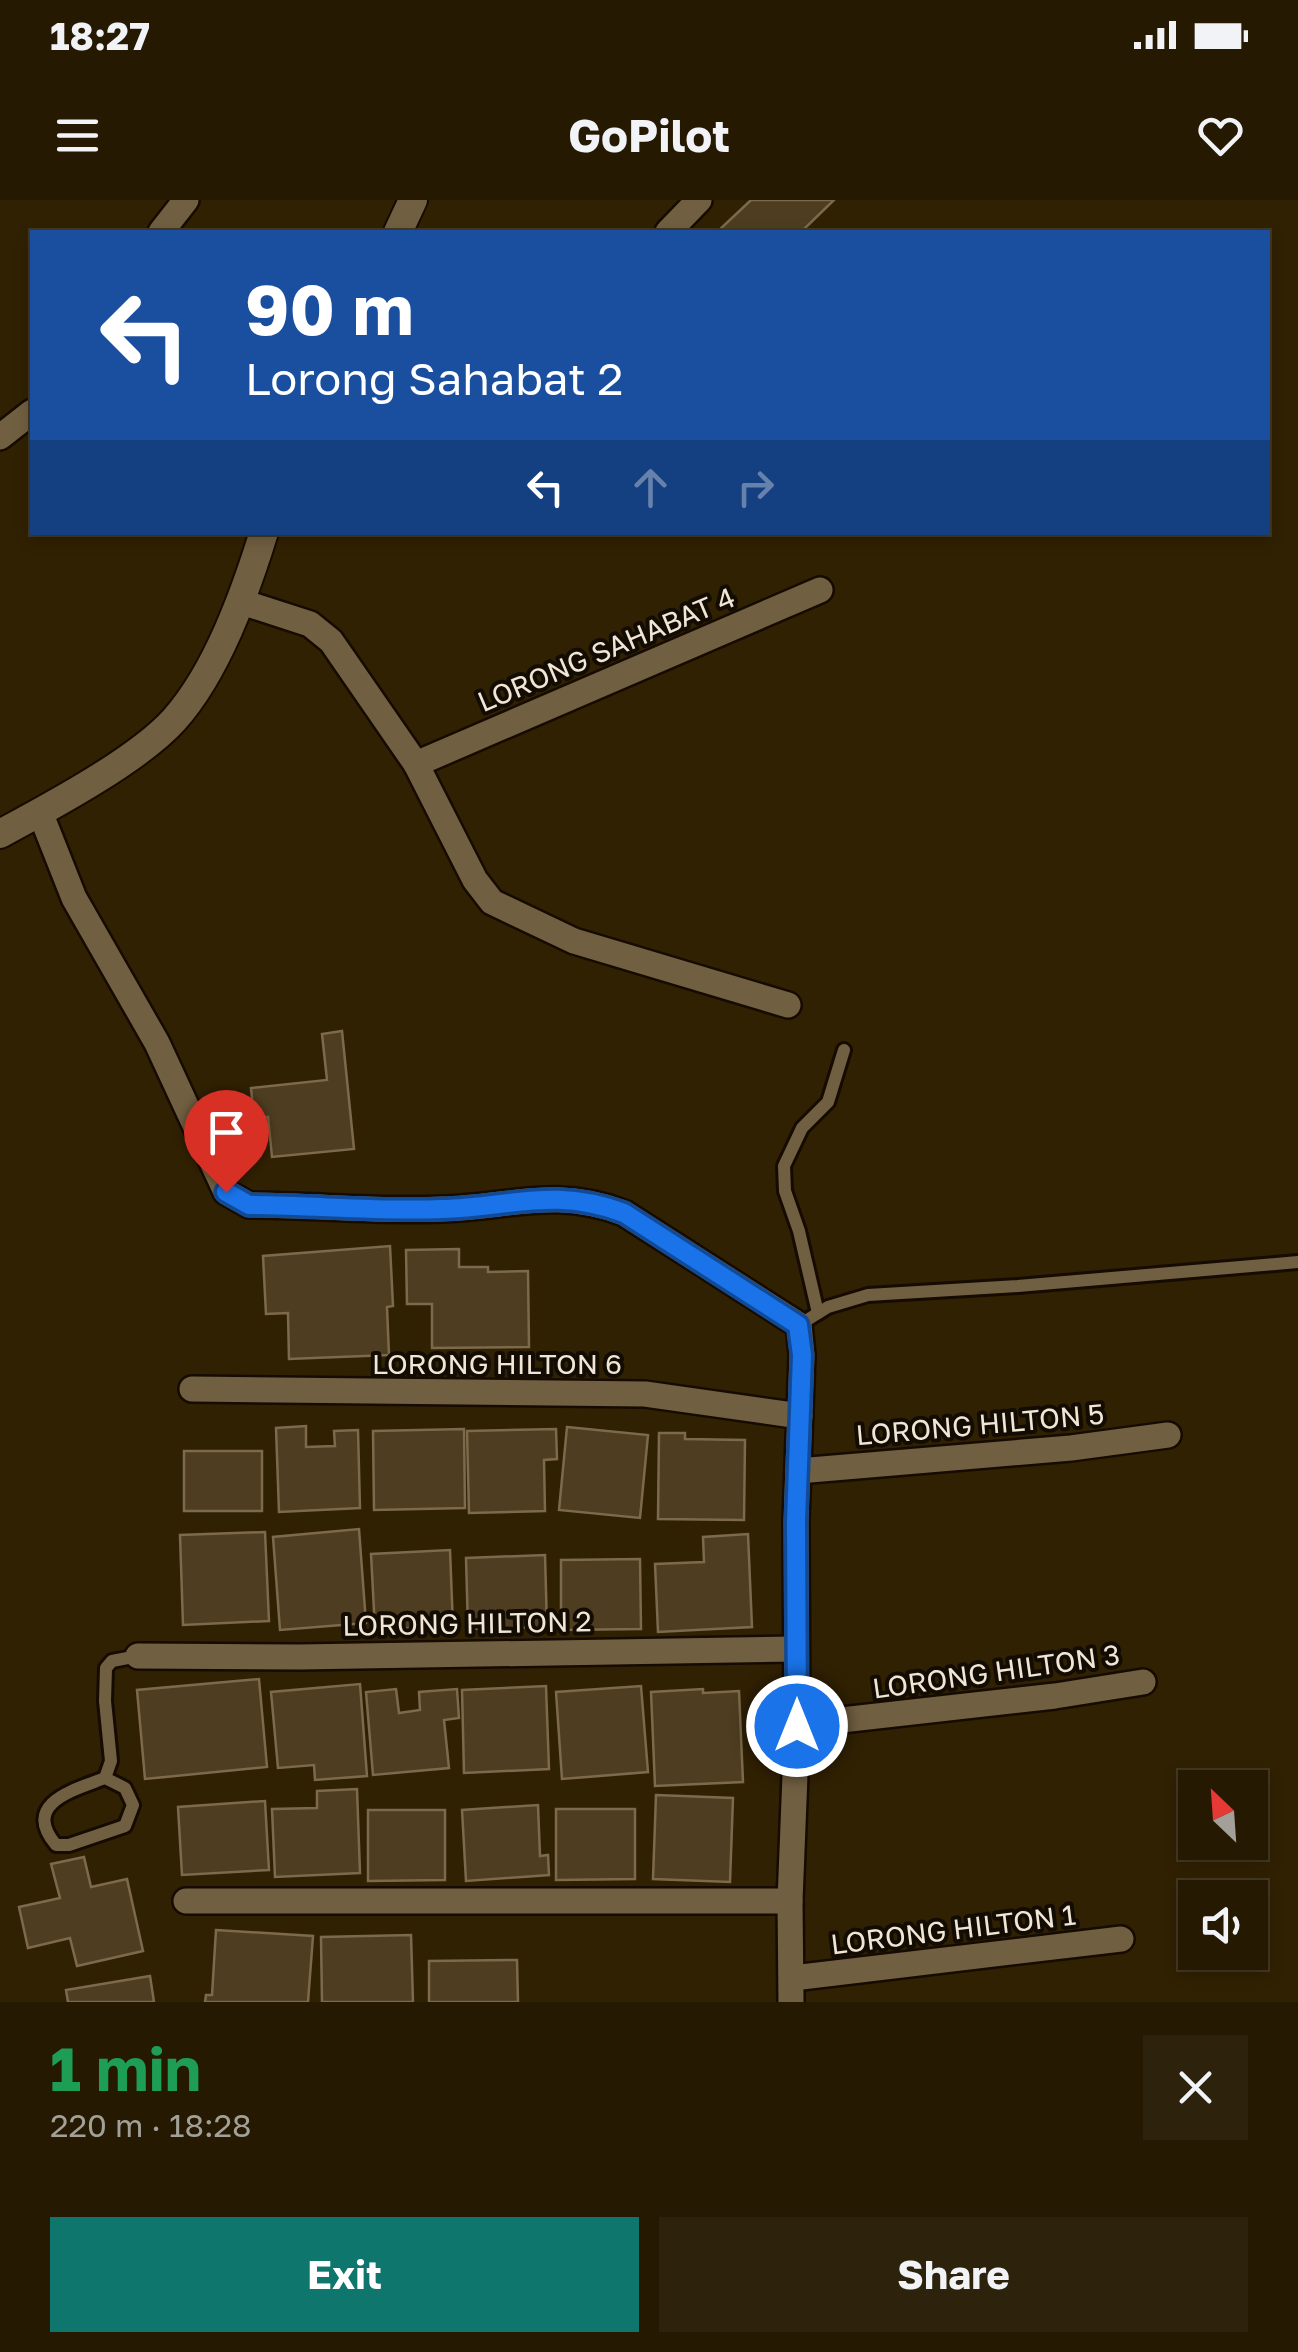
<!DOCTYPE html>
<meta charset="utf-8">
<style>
body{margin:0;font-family:"Golos Text",sans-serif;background:#2d220c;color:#f1f3f6;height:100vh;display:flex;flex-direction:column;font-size:38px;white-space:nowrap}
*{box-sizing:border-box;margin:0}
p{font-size:32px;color:#a3a099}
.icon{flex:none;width:55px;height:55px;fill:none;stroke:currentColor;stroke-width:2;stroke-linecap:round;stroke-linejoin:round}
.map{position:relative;height:1802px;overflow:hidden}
.side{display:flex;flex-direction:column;background:#251902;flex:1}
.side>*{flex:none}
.hud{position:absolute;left:30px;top:30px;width:1240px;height:305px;border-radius:0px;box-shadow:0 5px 15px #0003,0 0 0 2px #423824;background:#1a4fa0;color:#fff;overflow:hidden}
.needle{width:65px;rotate:335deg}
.controls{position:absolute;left:1178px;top:1570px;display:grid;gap:20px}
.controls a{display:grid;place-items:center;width:90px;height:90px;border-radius:0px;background:#251902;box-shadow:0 5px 15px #0003,0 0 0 2px #423824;font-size:50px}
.pin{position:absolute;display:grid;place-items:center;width:85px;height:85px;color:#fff;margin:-102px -42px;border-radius:50% 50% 50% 0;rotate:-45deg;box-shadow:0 0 10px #0007}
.pin .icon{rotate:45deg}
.me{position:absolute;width:110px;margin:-55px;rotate:0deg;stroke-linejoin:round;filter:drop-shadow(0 0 8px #0008)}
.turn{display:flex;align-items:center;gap:35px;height:210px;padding:0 50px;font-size:45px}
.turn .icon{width:130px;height:130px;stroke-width:2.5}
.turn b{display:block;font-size:70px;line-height:85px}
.lanes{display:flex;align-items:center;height:95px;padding:0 50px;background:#0003;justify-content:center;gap:50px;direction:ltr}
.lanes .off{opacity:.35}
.round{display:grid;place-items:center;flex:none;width:105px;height:105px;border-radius:0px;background:#2d220c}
.headline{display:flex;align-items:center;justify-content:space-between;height:170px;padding:0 50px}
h1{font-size:60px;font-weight:700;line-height:75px;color:#1e9e55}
.action{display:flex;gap:20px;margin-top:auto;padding:20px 50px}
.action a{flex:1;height:115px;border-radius:0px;background:#0f766e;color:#fff;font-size:40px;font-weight:700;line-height:115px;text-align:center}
.action a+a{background:#2d220c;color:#f1f3f6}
.status{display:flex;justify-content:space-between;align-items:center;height:70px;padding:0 50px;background:#251902;direction:ltr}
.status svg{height:28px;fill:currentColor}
header{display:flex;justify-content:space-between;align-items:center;height:130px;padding:0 50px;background:#251902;font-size:45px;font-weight:700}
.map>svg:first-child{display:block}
</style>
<div class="status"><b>18:27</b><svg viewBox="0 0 49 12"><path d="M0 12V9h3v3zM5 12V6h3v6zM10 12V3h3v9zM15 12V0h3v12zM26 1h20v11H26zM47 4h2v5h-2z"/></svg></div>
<header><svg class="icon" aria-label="menu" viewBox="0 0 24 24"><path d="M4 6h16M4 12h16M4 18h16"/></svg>GoPilot<svg class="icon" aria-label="heart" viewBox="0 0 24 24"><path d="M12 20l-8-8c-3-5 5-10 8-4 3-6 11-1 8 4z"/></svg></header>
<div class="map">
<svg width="1298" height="1802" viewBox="0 0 1298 1802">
<rect width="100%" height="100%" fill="#312103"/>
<g fill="#4e3d20" stroke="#7d6a4c" stroke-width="2.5">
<path d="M751,0H834L801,32H717Z"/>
<path d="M342,831L354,949L272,957L268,917L254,919L251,888L327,880L322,834Z"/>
<path d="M390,1046L393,1106L387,1107L389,1155L289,1159L288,1113L266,1114L263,1056Z"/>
<path d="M459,1049V1067H488V1072L528,1071L529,1147L432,1148V1104H407L406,1050Z"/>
<path d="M306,1226V1247L335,1246L334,1231L358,1230L360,1308L279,1312L276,1228Z"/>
<path d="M567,1227L648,1235L640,1318L559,1310Z"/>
<path d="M464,1229L465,1308L374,1310L373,1231Z"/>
<path d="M556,1229L557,1259L544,1260L545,1311L469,1313L467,1231Z"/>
<path d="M659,1233H685V1239L745,1240L744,1320L658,1319Z"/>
<rect x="184" y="1251" width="78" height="60"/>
<path d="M359,1329L366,1423L280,1430L273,1337Z"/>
<path d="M265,1332L269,1421L183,1425L180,1335Z"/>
<path d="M748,1334L752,1427L658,1432L655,1364L704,1362L703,1337Z"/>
<path d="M450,1350L453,1426L375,1430L371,1354Z"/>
<path d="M545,1355L547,1427L468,1429L466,1358Z"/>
<path d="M640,1359L641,1429L561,1430V1360Z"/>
<path d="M259,1479L267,1567L145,1579L137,1490Z"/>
<path d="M360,1484L367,1576L315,1580L314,1565L278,1568L271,1492Z"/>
<path d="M546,1486L549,1569L464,1573L462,1490Z"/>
<path d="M641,1486L648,1572L562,1579L556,1492Z"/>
<path d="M396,1489L399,1513L420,1510L419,1492L457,1489L459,1518L444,1520L449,1568L373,1575L366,1492Z"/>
<path d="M703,1489V1493L739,1491L743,1582L655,1586L651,1492Z"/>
<path d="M357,1589L360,1673L275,1677L272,1609L317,1608V1591Z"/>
<path d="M656,1595L733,1598L730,1682L653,1679Z"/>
<path d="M265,1601L269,1670L182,1675L178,1607Z"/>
<path d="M538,1605L540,1656L548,1655L549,1675L466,1681L462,1610Z"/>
<path d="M556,1609H635V1679L556,1680Z"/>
<path d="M368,1610H445V1680L368,1681Z"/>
<path d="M84,1657L91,1687L127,1679L143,1751L77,1766L70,1738L28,1748L19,1707L60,1698L51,1664Z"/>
<path d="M216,1730L313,1736L308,1802H205L206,1795H212Z"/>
<path d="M411,1735L413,1802H322L321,1737Z"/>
<path d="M517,1760L518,1802H429V1761Z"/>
<path d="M150,1776L154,1802H68L66,1790Z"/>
</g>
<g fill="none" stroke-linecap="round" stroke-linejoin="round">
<g stroke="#160b00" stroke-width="18">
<g id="service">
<path d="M818,1113L799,1031L785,991L784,966L802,928L828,902L844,850"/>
<path d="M799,1125L828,1107L868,1095L1018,1086L1298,1062"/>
<path d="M105,1578L125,1588L133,1605L125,1626L69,1645H56C21,1603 74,1590 105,1578Z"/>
<path d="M105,1578L111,1561L105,1501L106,1468L112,1461L138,1456"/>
</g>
</g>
<g stroke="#160b00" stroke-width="30">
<g id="minor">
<path d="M161,32L186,0"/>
<path d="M668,32L699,0"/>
<path d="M0,237L32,212"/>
<path d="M242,402L310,424L331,441L416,564L475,680L492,702L574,741L788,805"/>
<path d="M416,564L820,390"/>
<path d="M40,612L74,698L157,843L226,992L249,1005C313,1005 378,1012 442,1009C511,1007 554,987 624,1013L799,1125L802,1155L796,1321L797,1525L790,1701L791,1802"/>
<path d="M192,1189L645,1194L800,1216"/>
<path d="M798,1271L1071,1248L1168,1235"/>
<path d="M138,1456L299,1457L796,1449"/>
<path d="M797,1525L1055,1496L1143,1482"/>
<path d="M186,1701H790"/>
<path d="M793,1778L1121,1739"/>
</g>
</g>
<g stroke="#160b00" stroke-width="32">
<g id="tertiary">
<path d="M398,32L413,0"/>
<path d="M0,634C50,607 138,560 174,520C217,472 245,393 264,332"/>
</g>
</g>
<use href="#service" stroke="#715f41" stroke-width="12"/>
<use href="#minor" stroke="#715f41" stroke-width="25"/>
<use href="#tertiary" stroke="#715f41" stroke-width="28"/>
</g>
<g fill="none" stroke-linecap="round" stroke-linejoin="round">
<g stroke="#114b97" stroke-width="25">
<path id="route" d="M226,992L249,1005C313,1005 378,1012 442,1009C511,1007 554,987 624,1013L798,1125L802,1155L796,1321L797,1526"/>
</g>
<use href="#route" stroke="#1a73e8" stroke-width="18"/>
</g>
<g text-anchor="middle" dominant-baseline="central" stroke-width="8" stroke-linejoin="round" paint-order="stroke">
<g font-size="28" fill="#f1e6d6" stroke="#130c03">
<text transform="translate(606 449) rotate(-23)">LORONG SAHABAT 4</text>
<text x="497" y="1163">LORONG HILTON 6</text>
<text transform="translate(980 1224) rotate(-5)">LORONG HILTON 5</text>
<text transform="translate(467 1423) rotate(-1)">LORONG HILTON 2</text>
<text transform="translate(996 1471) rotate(-8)">LORONG HILTON 3</text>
<text transform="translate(953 1729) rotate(-7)">LORONG HILTON 1</text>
</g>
</g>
</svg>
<div class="controls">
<a><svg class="needle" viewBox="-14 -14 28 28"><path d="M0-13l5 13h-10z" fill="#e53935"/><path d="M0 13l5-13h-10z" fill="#a3a099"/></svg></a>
<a><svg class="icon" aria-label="sound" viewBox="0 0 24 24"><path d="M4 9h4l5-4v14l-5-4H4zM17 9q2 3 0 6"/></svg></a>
</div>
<div class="pin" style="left:226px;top:992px;background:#d93025"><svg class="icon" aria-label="arrive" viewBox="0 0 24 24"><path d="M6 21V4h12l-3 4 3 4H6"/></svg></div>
<svg class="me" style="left:797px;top:1526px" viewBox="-20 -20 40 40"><circle r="17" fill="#1a73e8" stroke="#fff" stroke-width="3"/><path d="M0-11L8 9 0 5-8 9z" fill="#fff"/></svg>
<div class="hud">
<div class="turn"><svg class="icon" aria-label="left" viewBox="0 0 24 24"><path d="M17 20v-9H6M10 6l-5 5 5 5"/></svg><div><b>90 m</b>Lorong Sahabat 2</div></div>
<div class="lanes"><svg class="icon" aria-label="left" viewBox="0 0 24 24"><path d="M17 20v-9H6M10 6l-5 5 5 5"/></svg><svg class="icon off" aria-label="ahead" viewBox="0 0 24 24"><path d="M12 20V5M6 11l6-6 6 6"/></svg><svg class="icon off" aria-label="right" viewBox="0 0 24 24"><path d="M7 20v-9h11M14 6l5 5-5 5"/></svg></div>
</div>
</div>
<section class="side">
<div class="headline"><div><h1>1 min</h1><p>220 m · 18:28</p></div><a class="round"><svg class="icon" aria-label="close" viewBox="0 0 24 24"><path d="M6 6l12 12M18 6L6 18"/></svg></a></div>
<div class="action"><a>Exit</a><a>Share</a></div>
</section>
